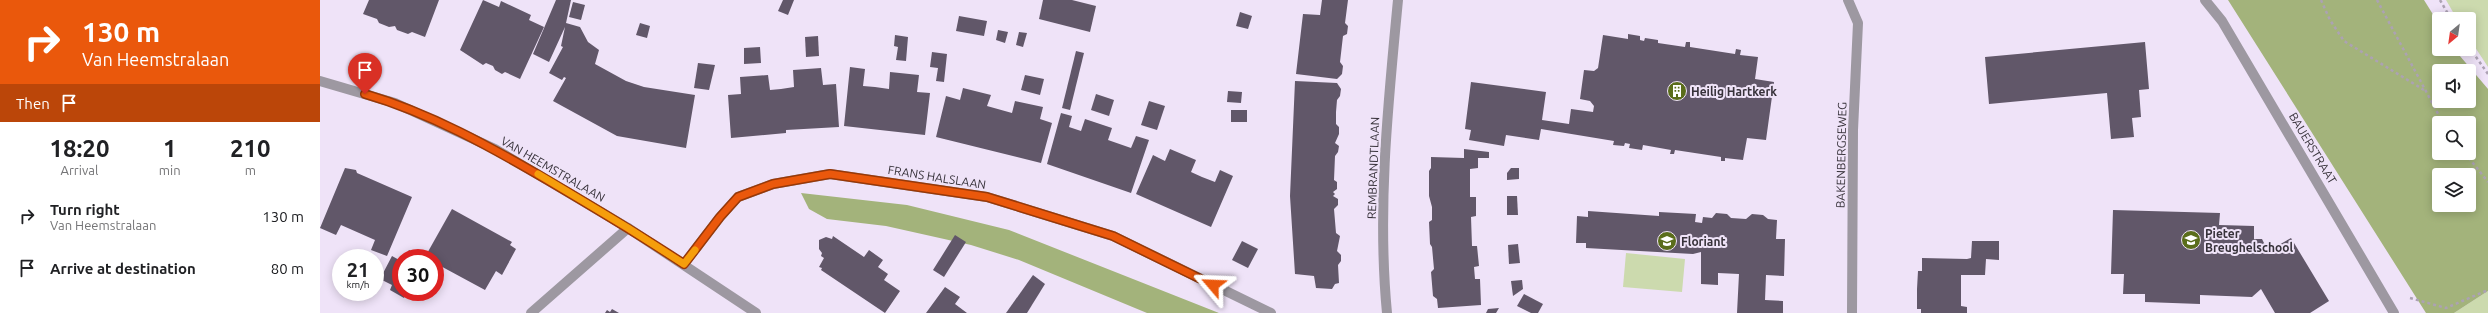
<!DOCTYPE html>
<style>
body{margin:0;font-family:Ubuntu,sans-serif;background:#f2f2f2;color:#202124;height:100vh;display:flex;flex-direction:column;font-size:15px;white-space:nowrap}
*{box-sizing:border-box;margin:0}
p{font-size:13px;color:#757577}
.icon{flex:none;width:22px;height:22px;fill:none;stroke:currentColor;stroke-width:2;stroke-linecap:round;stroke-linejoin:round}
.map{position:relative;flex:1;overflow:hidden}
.panel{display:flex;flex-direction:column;background:#fff;width:320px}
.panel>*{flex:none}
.guide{background:#ea580c;color:#fff;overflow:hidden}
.needle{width:26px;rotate:209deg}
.controls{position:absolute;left:2112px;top:12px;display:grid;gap:8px}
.controls a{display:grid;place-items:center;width:44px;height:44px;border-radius:4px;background:#fff;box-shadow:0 2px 10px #0003;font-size:20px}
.speed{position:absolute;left:12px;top:249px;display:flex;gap:8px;font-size:20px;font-weight:700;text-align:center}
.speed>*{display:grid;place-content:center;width:52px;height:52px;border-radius:50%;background:#fff;box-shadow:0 2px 10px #0003;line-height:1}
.speed small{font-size:10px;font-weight:400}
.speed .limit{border:6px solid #d22;background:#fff;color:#111}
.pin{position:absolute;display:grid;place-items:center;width:34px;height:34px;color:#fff;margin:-41px -17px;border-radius:50% 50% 50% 0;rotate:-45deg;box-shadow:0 0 4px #0007}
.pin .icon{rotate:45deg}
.me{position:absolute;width:44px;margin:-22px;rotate:296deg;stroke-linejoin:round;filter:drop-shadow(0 0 3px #0008)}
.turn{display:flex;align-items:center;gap:14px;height:84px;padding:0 16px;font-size:18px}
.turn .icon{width:52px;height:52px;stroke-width:2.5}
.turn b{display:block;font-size:28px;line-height:34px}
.then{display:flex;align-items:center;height:38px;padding:0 16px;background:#0003;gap:8px;font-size:15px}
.eta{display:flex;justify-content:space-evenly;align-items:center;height:68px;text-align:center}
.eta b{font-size:24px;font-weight:600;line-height:28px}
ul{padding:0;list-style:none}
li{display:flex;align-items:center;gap:12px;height:52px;padding:0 16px}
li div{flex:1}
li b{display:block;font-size:15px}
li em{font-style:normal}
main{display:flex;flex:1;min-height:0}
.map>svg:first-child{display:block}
</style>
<main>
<section class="panel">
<div class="guide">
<div class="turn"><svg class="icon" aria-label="right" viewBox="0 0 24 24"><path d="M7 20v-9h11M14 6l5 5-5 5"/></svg><div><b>130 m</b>Van Heemstralaan</div></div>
<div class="then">Then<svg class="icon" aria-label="arrive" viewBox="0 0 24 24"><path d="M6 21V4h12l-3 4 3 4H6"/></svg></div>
</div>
<div class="eta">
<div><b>18:20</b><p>Arrival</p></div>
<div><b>1</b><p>min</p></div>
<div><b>210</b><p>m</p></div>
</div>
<ul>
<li><svg class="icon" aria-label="right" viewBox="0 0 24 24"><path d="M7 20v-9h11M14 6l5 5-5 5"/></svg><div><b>Turn right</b><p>Van Heemstralaan</p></div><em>130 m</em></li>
<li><svg class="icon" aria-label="arrive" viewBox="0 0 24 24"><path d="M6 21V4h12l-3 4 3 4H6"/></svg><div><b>Arrive at destination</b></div><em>80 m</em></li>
</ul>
</section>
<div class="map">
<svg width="2168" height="313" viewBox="0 0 2168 313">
<rect width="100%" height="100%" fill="#efe3f8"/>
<g fill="#ccdaae">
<path d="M2126,0H2168V67L2149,38V19H2137Z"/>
<path d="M1306,253L1365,259L1362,292L1303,287Z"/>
<path d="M2168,291V313H2134Z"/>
</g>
<g fill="#a3b37b" fill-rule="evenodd">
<path d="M1908,0H2104L2119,24V49H2134L2168,89V291L2134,313H2106ZM2119,71H2149V101H2119ZM2119,123H2149V153H2119ZM2119,175H2149V205H2119Z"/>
<path d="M481,193L587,205L689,230L899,313H827L699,260L651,245L566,226L507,219L489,209Z"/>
</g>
<g fill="#615769">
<path d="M49,0H119L105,37L92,32L88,34L77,30L75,26L69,27L59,23L57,19L43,14Z"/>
<path d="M163,0L179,7L181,1L211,15L209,20L224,27L200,79L185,72L182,74L175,70L173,66L166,63L163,65L140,50Z"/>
<path d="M236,0H251L246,23L260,27L268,42L279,50L275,64L306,81L324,87L375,95L366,148L297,136L233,101L246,78L244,77L242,80L229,73L243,47L241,46L245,27L229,62L213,54Z"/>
<path d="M463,0H474L468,15L458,11Z"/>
<path d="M723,0H752L776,6L770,32L719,19Z"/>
<path d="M1002,0H1028L1025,23L1028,26L1027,34L1023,36L1020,62L1023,66L1022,74L1017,79L976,74L983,14L1000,15Z"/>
<path d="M253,2L265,5L261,20L249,17Z"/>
<path d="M920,12L932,16L928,29L916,26Z"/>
<path d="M639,16L667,21L664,36L636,31Z"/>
<path d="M320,23L330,26L327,38L316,35Z"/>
<path d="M678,30L688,32L685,43L676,40Z"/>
<path d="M699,32L707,33L703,47L696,45Z"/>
<path d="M1308,34L1320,36V40L1324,41L1325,38L1338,40V43L1365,47L1366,42H1370V47L1415,54L1416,49L1421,50L1420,55L1438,57L1435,79L1454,82L1446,140L1427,138L1423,160L1405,158V161H1401V157L1355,150L1354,154H1350L1351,150L1323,145L1322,150L1309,148L1310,144L1305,143L1304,146L1293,145L1294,141L1221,129L1219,140L1186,135L1184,146L1149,140L1151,130L1145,129L1151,82L1226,92L1222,120L1249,124L1251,109L1273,112L1274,106L1270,101L1260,99L1264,70L1274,71L1278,68L1283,35L1308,39Z"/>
<path d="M575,35L588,37L586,61L576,60L578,47L574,46Z"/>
<path d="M498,36L499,56L486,57L485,37Z"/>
<path d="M1825,42L1829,89L1819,90L1821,117L1812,118L1814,137L1791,139L1787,93L1669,104L1665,57Z"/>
<path d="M440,47L441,63L424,64V48Z"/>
<path d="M756,51L764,53L750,110L742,108Z"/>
<path d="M612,52L627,54L624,82L616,81L618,68L610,67Z"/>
<path d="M378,63L395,65L389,90L374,88Z"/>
<path d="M530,67L545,69L543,86L555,87L569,89L570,72L599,75L597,92L610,93L605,135L524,126Z"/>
<path d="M501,68L503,85L516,84L519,127L466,130V133L411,138L408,95L421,94L420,77L448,75L450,90L461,89L474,87L473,70Z"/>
<path d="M705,75L724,79L720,95L701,90Z"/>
<path d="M975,81L1017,83L1021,89L1020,96L1017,100L1016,112V124L1019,127V134L1015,143L1019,146L1018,152L1015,156L1014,180L1017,182V189L1013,192L1015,194L1013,196L1018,199V205L1014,209L1016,233L1020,236L1017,251L1021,255V261L1018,265L1019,283L1015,284L1012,289L996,288L994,276L975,274L970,196Z"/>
<path d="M643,88L671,95L667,106L692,113L695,101L723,107L720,119L732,123L721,163L616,137L626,96L640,100Z"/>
<path d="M908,91L922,92L921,103L907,102Z"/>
<path d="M776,94L794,100L789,116L771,110Z"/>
<path d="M829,101L845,106L837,130L821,125Z"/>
<rect x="911" y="110" width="16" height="12"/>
<path d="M741,113L752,116L749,127L761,131L765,119L792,128L788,140L811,148L816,136L829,140L811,193L727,164Z"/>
<path d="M850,149L876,160L871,172L882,177L895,182L900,170L913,176L891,227L816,194L833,155L845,161Z"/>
<path d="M1144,149L1169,152V158H1158V168L1150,169V197H1156V216L1151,217L1152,246H1157L1159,266L1154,267L1155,279H1160L1161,305L1118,308L1117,299L1113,296L1111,272L1114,269L1112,247L1110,244L1109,222L1112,220V207L1109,196V171L1111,168V157L1144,158Z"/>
<path d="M25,168L36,170L37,173L92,197L67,256L51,250L55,240L21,225L16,235L0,228Z"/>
<path d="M1191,168H1199V179L1187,180V173Z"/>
<path d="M1187,196H1197L1198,215H1187Z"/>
<path d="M132,209L192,242L190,245L196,249L182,275L176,271L165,290L115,263V258L105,257Z"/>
<path d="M1793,210L1900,213L1899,225L1934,226V239H1942L1948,251L1971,238L2009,301L1990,313H1955L1941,289L1932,297L1880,295V304L1825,302V294H1803L1804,274H1791Z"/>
<path d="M1268,211L1339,216V212L1376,214L1375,222L1382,223L1383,217L1392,218L1396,213L1407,214L1411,218L1426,219L1432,214L1443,215L1448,219L1457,220L1456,239H1465L1464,276L1446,275L1445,300L1463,301V313H1417L1419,274L1398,273V285L1381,284V252L1373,254L1266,248V243H1256L1257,216L1268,217Z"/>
<path d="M635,235L646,242L624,277L613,270Z"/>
<path d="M513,236L544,257L549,250L563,260L558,267L568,274L564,280L580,291L565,313L501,270L502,268L499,267L504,258L501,256L502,253L499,249V240L506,237L512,239Z"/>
<path d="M922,241L938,249L928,268L912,260Z"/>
<path d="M1652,241H1679V260L1666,259L1665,275H1641V306L1647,307V313H1601V309H1597V289L1598,271H1602V258L1647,259L1651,258Z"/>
<path d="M1198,244L1200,263L1189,264L1188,245Z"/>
<path d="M89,250L104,258H85Z"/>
<path d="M72,256L81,261V292H86L84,298L70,290L72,285L60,279Z"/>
<path d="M713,275L725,284L707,313H686Z"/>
<path d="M1202,280L1203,289L1193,296L1191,281Z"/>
<path d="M625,287L640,297L635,304L647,313H606Z"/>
<path d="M1204,294L1223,304L1218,313H1211L1197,306Z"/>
<path d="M1179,308L1176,313H1166L1168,309Z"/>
<path d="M292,309L299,313H285L287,310L290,312Z"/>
</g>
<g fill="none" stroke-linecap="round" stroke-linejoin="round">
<g stroke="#aca2b3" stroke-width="2.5" stroke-dasharray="3 3" stroke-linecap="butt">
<path d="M2001,0L2010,20L2024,41L2104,90"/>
<path d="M2057,0L2123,123"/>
<path d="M2120,0L2131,19"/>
<path d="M2149,47L2168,74"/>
<path d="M2145,153L2168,182"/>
<path d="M2090,298L2126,308L2168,290"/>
</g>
<g stroke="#9d98a1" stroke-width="10">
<path d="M1885,0L1902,21L2074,313"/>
<path d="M0,81L75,103L175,149L308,228L436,313"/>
<path d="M364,264L400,217L418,197L453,184L510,174L667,197L793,236L951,313"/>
<path d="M211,313L308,228"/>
<path d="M1067,313C1057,209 1068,104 1078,0"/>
</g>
<path stroke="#9d98a1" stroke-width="10" d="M1528,0L1538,23L1533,130L1532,313"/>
</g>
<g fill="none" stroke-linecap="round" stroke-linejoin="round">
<g stroke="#983908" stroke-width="10">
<path id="route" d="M45,94C110,113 171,147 229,181C275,208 320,235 364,264L400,217L418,197L453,184L510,174L667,197L793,236L893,285"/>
</g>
<use href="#route" stroke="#ea580c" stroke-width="7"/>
<path stroke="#f59e0b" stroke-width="7" d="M218,174L308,228L364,264L375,250"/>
</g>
<defs>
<g id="building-disc" transform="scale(1)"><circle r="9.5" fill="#5a6d1b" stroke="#efe3f8"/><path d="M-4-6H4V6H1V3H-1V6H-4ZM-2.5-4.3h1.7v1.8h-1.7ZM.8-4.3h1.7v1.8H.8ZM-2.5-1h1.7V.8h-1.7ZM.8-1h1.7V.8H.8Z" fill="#fff"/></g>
<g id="school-disc" transform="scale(1)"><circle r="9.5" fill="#5a6d1b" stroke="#efe3f8"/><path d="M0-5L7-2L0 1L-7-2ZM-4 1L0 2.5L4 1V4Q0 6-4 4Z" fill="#fff"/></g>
</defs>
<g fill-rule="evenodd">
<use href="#building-disc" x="1357" y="91"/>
<use href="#school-disc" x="1871" y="240"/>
<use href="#school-disc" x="1347" y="241"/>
</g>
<g text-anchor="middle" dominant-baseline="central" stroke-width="4" stroke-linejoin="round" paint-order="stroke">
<g font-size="12" font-weight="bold" fill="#37323a" stroke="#efe3f8" text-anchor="start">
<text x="1371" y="91">Heilig Hartkerk</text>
<text x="1885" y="233">Pieter<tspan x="1885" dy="14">Breughelschool</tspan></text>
<text x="1361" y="241">Floriant</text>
</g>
<g font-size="12" fill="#37323a" stroke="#efe3f8">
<text transform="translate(1993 148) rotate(59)">BAUERSTRAAT</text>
<text transform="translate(1521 155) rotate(-89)">BAKENBERGSEWEG</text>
<text transform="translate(1053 168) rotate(-88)">REMBRANDTLAAN</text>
<text transform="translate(233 169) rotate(30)">VAN HEEMSTRALAAN</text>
<text transform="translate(617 177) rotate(9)">FRANS HALSLAAN</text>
</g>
</g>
</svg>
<div class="controls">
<a><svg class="needle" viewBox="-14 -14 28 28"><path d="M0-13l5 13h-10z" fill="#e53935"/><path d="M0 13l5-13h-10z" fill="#757577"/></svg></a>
<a><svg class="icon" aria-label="sound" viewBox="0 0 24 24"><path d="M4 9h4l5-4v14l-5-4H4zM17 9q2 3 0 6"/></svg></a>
<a><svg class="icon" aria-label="search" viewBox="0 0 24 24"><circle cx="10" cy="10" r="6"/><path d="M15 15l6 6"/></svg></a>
<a><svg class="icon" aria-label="layers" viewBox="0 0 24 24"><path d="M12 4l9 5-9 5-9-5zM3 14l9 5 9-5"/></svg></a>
</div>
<div class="speed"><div>21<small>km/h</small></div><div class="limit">30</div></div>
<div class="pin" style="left:45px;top:94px;background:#d93025"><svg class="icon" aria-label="arrive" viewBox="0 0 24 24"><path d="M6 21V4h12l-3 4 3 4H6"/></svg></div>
<svg class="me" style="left:893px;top:285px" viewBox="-20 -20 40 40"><path d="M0-17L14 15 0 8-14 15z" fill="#ea580c" stroke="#fff" stroke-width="4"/></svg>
</div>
</main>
